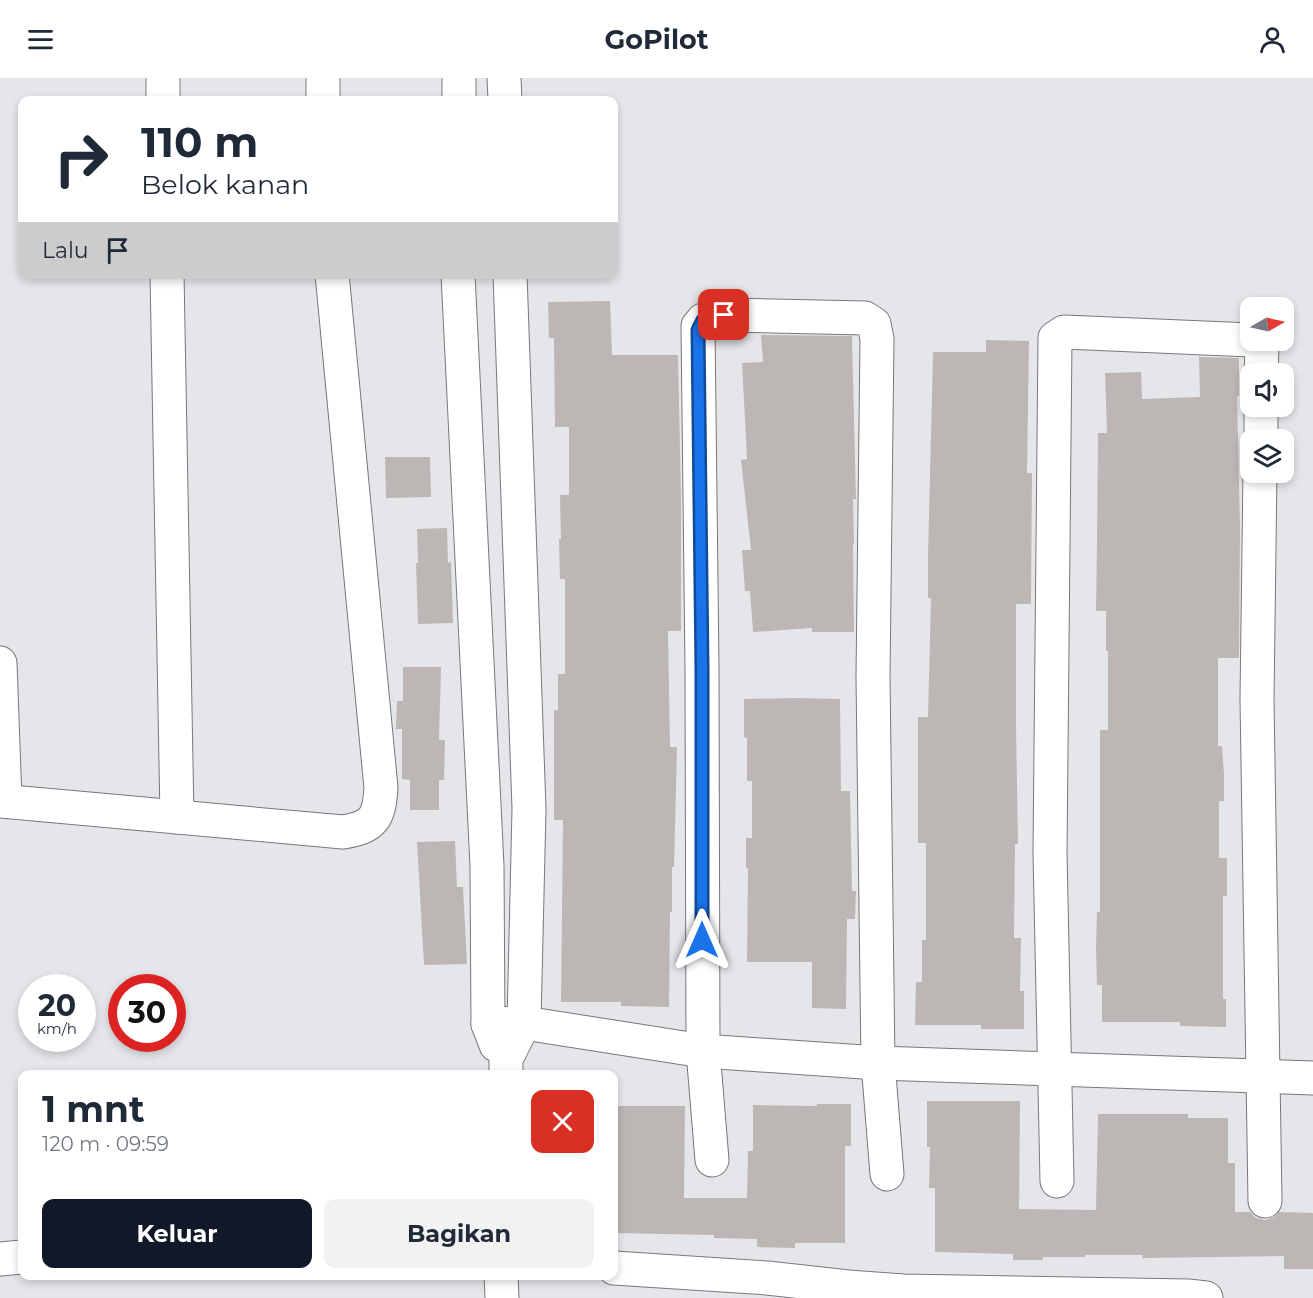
<!DOCTYPE html>
<html lang="id">
<meta charset="utf-8">
<style>
body{margin:0;font-family:Montserrat,sans-serif;background:#f2f2f3;color:#1f2937;height:100vh;display:flex;flex-direction:column;font-size:22px;white-space:nowrap}
*{box-sizing:border-box;margin:0}
p{font-size:20px;color:#747a83}
.icon{flex:none;width:33px;height:33px;fill:none;stroke:currentColor;stroke-width:2;stroke-linecap:round;stroke-linejoin:round}
.map{position:relative;flex:1;overflow:hidden}
.side{position:absolute;left:18px;top:992px;width:600px;height:210px;display:flex;flex-direction:column;background:#fff;border-radius:12px;box-shadow:0 3px 9px #0003}
.side>*{flex:none}
.hud{position:absolute;left:18px;top:18px;width:600px;height:183px;border-radius:12px;box-shadow:0 3px 9px #0003;background:#fff;color:#1f2937;overflow:hidden}
.needle{width:39px;rotate:81deg}
.controls{position:absolute;left:1240px;top:219px;display:grid;gap:12px}
.controls a{display:grid;place-items:center;width:54px;height:54px;border-radius:12px;background:#fff;box-shadow:0 3px 9px #0003;font-size:30px}
.speed{position:absolute;left:18px;top:896px;display:flex;gap:12px;font-size:30px;font-weight:700;text-align:center}
.speed>*{display:grid;place-content:center;width:78px;height:78px;border-radius:50%;background:#fff;box-shadow:0 3px 9px #0003;line-height:1}
.speed small{font-size:15px;font-weight:400}
.speed .limit{border:9px solid #d22;background:#fff;color:#111}
.pin{position:absolute;display:grid;place-items:center;width:51px;height:51px;color:#fff;margin:-26px;border-radius:12px;box-shadow:0 3px 9px #0006}
.me{position:absolute;width:66px;margin:-33px;rotate:0deg;stroke-linejoin:round;filter:drop-shadow(0 0 4px #0008)}
.turn{display:flex;align-items:center;gap:21px;height:126px;padding:0 24px;font-size:27px}
.turn .icon{width:78px;height:78px;stroke-width:2.5}
.turn b{display:block;font-size:42px;line-height:51px}
.then{display:flex;align-items:center;height:57px;padding:0 24px;background:#0003;gap:12px;font-size:22px}
.round{display:grid;place-items:center;flex:none;width:63px;height:63px;border-radius:12px;background:#f2f2f3}
.overview{display:flex;align-items:center;justify-content:space-between;height:102px;padding:0 24px}
h1{font-size:36px;font-weight:700;line-height:45px}
.primary-button{display:flex;gap:12px;margin-top:auto;padding:12px 24px}
.primary-button a{flex:1;height:69px;border-radius:12px;background:#111827;color:#fff;font-size:24px;font-weight:700;line-height:69px;text-align:center}
.primary-button a+a{background:#f2f2f3;color:#1f2937}
header{display:flex;justify-content:space-between;align-items:center;height:78px;padding:0 24px;background:#fff;font-size:27px;font-weight:700}
.map>svg:first-child{display:block}
</style>
<header><svg class="icon" aria-label="menu" viewBox="0 0 24 24"><path d="M4 6h16M4 12h16M4 18h16"/></svg>GoPilot<svg class="icon" aria-label="person" viewBox="0 0 24 24"><circle cx="12" cy="8" r="4"/><path d="M4 21q1-7 8-7t8 7"/></svg></header>
<div class="map">
<svg width="1313" height="1220" viewBox="0 0 1313 1220">
<rect width="100%" height="100%" fill="#e5e6ea"/>
<g fill="#bcb7b5">
<path d="M610,223L612,277H678L681,418V553H668L670,669H677L674,789H672V834H670L669,929L621,928V924H561L563,742H554V632H558V596H565V501H560L559,461H561L560,417H569V349H555L554,260H549L548,224Z"/>
<path d="M761,257L852,258L856,421H853L854,466H853L854,554H812V550L753,554L750,513H745L742,472H751L741,382L747,381L742,285L763,284Z"/>
<path d="M986,262L1029,263L1027,395H1032L1031,526H1016V648L1018,766H1015L1014,860H1021L1020,913H1024V951H981V947H915L916,904H922V862H926V765H918V639H928L931,520H928V477L933,274H986Z"/>
<path d="M1199,279L1239,280V318H1237L1240,449L1239,580H1218V668H1222L1224,696V723H1219V780H1227V818H1223V921H1226V949L1180,948V944H1102V907H1097L1096,870L1097,834H1100V652H1108V573H1106V533H1096L1097,463L1098,355H1107L1105,295L1141,294L1142,321L1200,319Z"/>
<path d="M385,379H430L431,419L386,420Z"/>
<path d="M447,450L448,485L451,484L453,545L418,546L416,485H418L417,451Z"/>
<path d="M403,589H441L439,662H445L444,702H439V732H410V702L402,701V651H396L397,623H403Z"/>
<path d="M797,620L840,621L841,713H850L852,813H856L855,841H847L846,931L812,930V884H747L748,790H746V760H752V703H747V660L744,659V621Z"/>
<path d="M455,763L457,809H463L467,886L424,887L417,764Z"/>
<path d="M927,1023H1020L1019,1131L1096,1132L1098,1036H1188V1040H1228V1085H1235V1134H1250L1256,1140L1265,1142L1274,1139L1279,1134L1313,1135V1191H1284V1178L1142,1180L1143,1177H1085V1179H1043V1182H1013V1176L935,1174V1110H929L930,1069H927Z"/>
<path d="M817,1026H851V1068H845V1165H795V1170L757,1169V1161L714,1160V1157L614,1155V1028H685L684,1120H747L748,1073H753V1027L817,1028Z"/>
</g>
<g fill="none" stroke-linecap="round" stroke-linejoin="round">
<g stroke="#78787c" stroke-width="35">
<g id="minor">
<path d="M163,0V22"/>
<path d="M323,0V22"/>
<path d="M504,0L505,22"/>
<path d="M459,22V0"/>
<path d="M167,196L177,739"/>
<path d="M458,196L487,788L488,946L496,967"/>
<path d="M1260,262L1262,270L1261,296"/>
<path d="M1261,362V328"/>
<path d="M1260,394L1257,621L1265,1123"/>
<path d="M0,585L5,723"/>
<path d="M0,723L343,754C374,749 379,740 381,710L332,196"/>
<path d="M488,946L524,945L703,973L878,985L1313,1000"/>
<path d="M506,996V981L524,945L529,731L510,196"/>
<path d="M712,1082L703,973L702,591L698,248L703,242L724,237L865,240L874,246L877,261L873,599L878,985L887,1096"/>
<path d="M1057,1103L1050,775L1055,260L1064,254L1251,262"/>
<path d="M0,1181L22,1179"/>
<path d="M614,1190L767,1200L848,1209L903,1213L1188,1218L1206,1220"/>
<path d="M501,1197L502,1220"/>
</g>
</g>
<use href="#minor" stroke="#fff" stroke-width="33"/>
</g>
<g fill="none" stroke-linecap="round" stroke-linejoin="round">
<g stroke="#114b97" stroke-width="15">
<path id="route" d="M702,862V591L698,252L703,242L724,237"/>
</g>
<use href="#route" stroke="#1a73e8" stroke-width="10"/>
</g>
</svg>
<div class="controls">
<a><svg class="needle" viewBox="-14 -14 28 28"><path d="M0-13l5 13h-10z" fill="#e53935"/><path d="M0 13l5-13h-10z" fill="#747a83"/></svg></a>
<a><svg class="icon" aria-label="sound" viewBox="0 0 24 24"><path d="M4 9h4l5-4v14l-5-4H4zM17 9q2 3 0 6"/></svg></a>
<a><svg class="icon" aria-label="layers" viewBox="0 0 24 24"><path d="M12 4l9 5-9 5-9-5zM3 14l9 5 9-5"/></svg></a>
</div>
<div class="speed"><div>20<small>km/h</small></div><div class="limit">30</div></div>
<div class="pin" style="left:724px;top:237px;background:#d93025"><svg class="icon" aria-label="arrive" viewBox="0 0 24 24"><path d="M6 21V4h12l-3 4 3 4H6"/></svg></div>
<svg class="me" style="left:702px;top:862px" viewBox="-20 -20 40 40"><path d="M0-17L14 15 0 8-14 15z" fill="#1a73e8" stroke="#fff" stroke-width="4"/></svg>
<div class="hud">
<div class="turn"><svg class="icon" aria-label="right" viewBox="0 0 24 24"><path d="M7 20v-9h11M14 6l5 5-5 5"/></svg><div><b>110 m</b>Belok kanan</div></div>
<div class="then">Lalu<svg class="icon" aria-label="arrive" viewBox="0 0 24 24"><path d="M6 21V4h12l-3 4 3 4H6"/></svg></div>
</div>
<section class="side">
<div class="overview"><div><h1>1 mnt</h1><p>120 m · 09:59</p></div><a class="round" style="background:#d93025;color:#fff"><svg class="icon" aria-label="close" viewBox="0 0 24 24"><path d="M6 6l12 12M18 6L6 18"/></svg></a></div>
<div class="primary-button"><a>Keluar</a><a>Bagikan</a></div>
</section>
</div>
